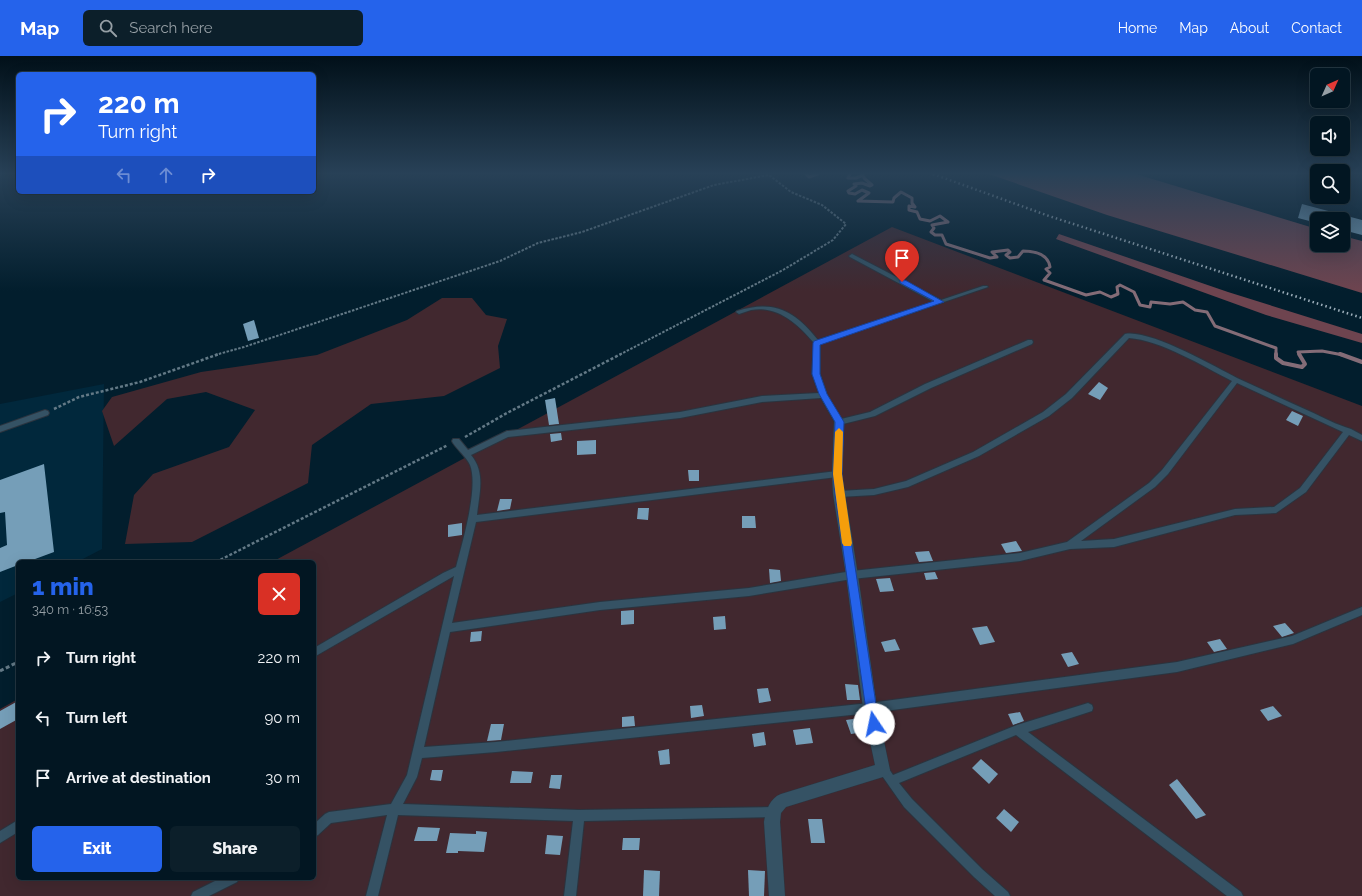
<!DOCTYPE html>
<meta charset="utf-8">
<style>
body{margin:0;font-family:Raleway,sans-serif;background:#0c1f2a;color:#f1f3f6;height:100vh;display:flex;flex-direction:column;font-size:15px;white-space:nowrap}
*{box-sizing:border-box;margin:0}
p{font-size:13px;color:#969fa5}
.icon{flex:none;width:22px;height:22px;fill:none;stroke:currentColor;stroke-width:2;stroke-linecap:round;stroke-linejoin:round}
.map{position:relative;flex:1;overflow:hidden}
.side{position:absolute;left:16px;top:504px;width:300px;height:320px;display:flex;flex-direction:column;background:#021622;border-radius:6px;box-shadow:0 4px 16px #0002,0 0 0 1px #233540}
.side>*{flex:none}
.banner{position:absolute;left:16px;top:16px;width:300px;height:122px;border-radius:6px;box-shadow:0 4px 16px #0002,0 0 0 1px #233540;background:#2563eb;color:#fff;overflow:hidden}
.needle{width:26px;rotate:45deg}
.buttons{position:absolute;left:1310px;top:12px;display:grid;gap:8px}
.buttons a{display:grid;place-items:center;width:40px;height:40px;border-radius:6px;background:#021622;box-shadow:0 4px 16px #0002,0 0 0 1px #233540;font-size:20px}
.pin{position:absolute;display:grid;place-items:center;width:34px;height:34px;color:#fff;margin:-41px -17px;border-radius:50% 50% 50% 0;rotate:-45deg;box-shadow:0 0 4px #0007}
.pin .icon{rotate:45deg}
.me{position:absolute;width:44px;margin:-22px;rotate:349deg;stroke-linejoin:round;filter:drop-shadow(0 0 3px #0008)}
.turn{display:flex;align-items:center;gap:14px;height:84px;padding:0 16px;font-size:18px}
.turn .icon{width:52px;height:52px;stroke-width:2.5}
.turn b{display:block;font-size:28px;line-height:34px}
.lanes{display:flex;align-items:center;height:38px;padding:0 16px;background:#0003;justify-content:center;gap:20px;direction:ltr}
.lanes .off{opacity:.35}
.round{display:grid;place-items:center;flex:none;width:42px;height:42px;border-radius:6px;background:#0c1f2a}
.head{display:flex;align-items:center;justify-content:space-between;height:68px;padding:0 16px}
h1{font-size:24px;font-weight:800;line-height:30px;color:#2563eb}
.cta{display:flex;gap:8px;margin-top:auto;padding:8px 16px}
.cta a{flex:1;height:46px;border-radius:6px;background:#2563eb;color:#fff;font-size:16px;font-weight:800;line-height:46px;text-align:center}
.cta a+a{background:#0c1f2a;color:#f1f3f6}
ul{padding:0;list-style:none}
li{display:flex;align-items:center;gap:12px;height:60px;padding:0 16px}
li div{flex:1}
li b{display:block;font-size:15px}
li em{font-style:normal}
header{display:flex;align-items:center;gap:24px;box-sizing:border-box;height:56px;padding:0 20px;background:#2563eb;color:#fff}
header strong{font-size:19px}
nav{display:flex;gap:22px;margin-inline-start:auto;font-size:14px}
.search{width:280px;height:36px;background:#0c1f2a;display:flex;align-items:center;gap:10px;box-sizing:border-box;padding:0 14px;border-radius:6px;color:#969fa5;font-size:15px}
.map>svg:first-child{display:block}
</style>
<header>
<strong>Map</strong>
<div class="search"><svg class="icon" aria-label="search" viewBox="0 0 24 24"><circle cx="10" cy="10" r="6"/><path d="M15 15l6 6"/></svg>Search here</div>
<nav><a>Home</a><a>Map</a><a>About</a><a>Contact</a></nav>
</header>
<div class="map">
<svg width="1362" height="840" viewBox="0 0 1362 840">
<rect width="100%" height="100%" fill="#021e2d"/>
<path fill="#01283c" d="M104,328L102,493L77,506H18V537L0,546V348Z"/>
<g fill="#41282f">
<path d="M892,171L1362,350V840H0V653L18,643V822H314V506H272Z"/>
<path d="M442,242H472L486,259L507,263L498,290L500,312L444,340L371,348L312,389L308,427L192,486L125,488L134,439L153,418L229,391L255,354L206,336L167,343L114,390L102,355L112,341L201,316L317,299L407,264Z"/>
</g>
<g fill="#6e444f">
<path d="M989,118H1136L1317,173V189H1343V180L1362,185V237L1107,159Z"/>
<path d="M1059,178L1228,236L1362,278V287L1266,259L1056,183Z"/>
</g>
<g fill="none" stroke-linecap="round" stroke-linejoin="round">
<g stroke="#846c77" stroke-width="3">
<path d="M806,118L809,121L818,118"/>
<path d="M850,118L848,122H856L863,119L864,122L872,129L870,130L862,127L854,128L856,130L848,135L849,137L855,138L862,134L869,137L858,145L893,146L894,142L901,136L912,142V147L915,151L909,150V154L917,156L920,163L930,165L940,160L948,166L932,169L934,172L931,176L935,179H942L946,188L990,202L997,201L992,196L1008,194L1010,196L1006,199L1010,202L1018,201L1023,195C1035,195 1048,198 1050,211L1046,213L1050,217L1044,224L1086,239L1100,236L1111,241L1118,238L1117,231L1120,229L1134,236L1140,249L1150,251L1151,246L1170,248L1183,246L1195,254L1207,256L1215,270L1276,292V299"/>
<path d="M1300,299L1298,296L1322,295L1343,299"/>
</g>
<g stroke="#846c77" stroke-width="4">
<path d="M1276,298V302L1283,307L1302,311L1305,308L1299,298"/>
<path d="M1340,298L1362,306"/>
</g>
</g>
<g fill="#759eb8">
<path d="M1302,148L1362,164V179L1343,174V163H1317V167L1298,162Z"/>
<path d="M254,264L259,282L248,285L243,268Z"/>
<path d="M1099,326L1108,332L1100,344L1088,338Z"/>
<path d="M555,342L559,368L549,369L545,344Z"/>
<path d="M1292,355L1303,360L1298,370L1286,364Z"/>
<path d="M561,377L562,384L551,386L550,378Z"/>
<path d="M596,384V398L577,399V385Z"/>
<path d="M44,408L54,496L27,506H18V509L0,516V492L7,489L5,456L0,457V424Z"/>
<path d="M688,414H699V425H689Z"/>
<path d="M500,443H512L510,453L497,455Z"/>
<path d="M638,452H649L648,464L637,463Z"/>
<path d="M742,460H755L756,472H742Z"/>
<path d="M462,467V479L448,481V469Z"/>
<path d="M1016,485L1022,495L1006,497L1001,488Z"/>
<path d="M929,495L933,505L919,506L915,496Z"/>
<path d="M769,513L780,514L781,525L770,527Z"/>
<path d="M935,516L938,523L926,524L924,517Z"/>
<path d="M890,522L894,535L880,536L876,523Z"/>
<path d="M634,554V568L621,569V555Z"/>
<path d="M725,560L726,573L714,574L713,561Z"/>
<path d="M1285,567L1294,577L1282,581L1273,570Z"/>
<path d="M987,570L995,586L980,589L972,572Z"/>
<path d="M482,575L481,585L470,586L471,576Z"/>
<path d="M895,583L900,594L885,596L881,586Z"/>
<path d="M1220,583L1227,593L1214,596L1207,586Z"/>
<path d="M1072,596L1079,608L1068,611L1061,598Z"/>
<path d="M845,628L858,629L860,644H847Z"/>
<path d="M768,632L771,645L759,647L757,633Z"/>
<path d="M18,645V663L0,673V655Z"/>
<path d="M702,649L704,660L691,662L690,650Z"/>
<path d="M1273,650L1282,660L1268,665L1260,654Z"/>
<path d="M1020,656L1024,665L1013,669L1008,658Z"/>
<path d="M634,660L635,670L622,671V661Z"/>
<path d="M860,662L865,676L851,678L846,664Z"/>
<path d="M491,668H504L501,684L487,685Z"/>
<path d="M810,672L813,687L796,689L793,674Z"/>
<path d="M764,676L766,689L754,691L752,678Z"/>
<path d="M669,693L670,708L660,709L658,695Z"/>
<path d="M981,703L998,718L989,728L972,712Z"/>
<path d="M432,714H443L441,725L430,724Z"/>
<path d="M512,715L533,716L531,727H510Z"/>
<path d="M551,719H562L560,733L549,732Z"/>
<path d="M1177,723L1206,759L1196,763L1169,729Z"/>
<path d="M1004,753L1019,766L1011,776L996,762Z"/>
<path d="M808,763H822L825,787H811Z"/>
<path d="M418,771L440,772L437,785H414Z"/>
<path d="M476,775L487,776L484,796L458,795V797H446L450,777L476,778Z"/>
<path d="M547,779L563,780L560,799L545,798Z"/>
<path d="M623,782H640L639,794H622Z"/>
<path d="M644,814L660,815L659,840H643Z"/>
<path d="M748,814L765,815L764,840H749Z"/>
</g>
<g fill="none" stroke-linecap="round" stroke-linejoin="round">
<g stroke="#2b343f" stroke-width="2">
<g id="service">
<path d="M852,198L941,244L983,230H987L988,231L820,288V318L827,339L841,363L870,356L925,328L1028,284H1032L1033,286L1032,288L931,332L875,360L839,369L836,368L821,342L762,346L680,362L508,381L471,399C486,417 479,438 477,459L837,415L840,416L841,418L840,420L837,421L476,466L452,567L600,546L749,532L852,515L1020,497L1067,486L1149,427L1162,414L1232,325C1203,310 1160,284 1129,282L1072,342L1049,360L979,400L908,431L874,439L839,441L836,440L835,438L836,436L839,435L874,433L906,425L973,396L1043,356L1066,338L1125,278C1149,273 1214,310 1237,322C1261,333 1285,344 1309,355C1322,361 1337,369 1351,373L1362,379V385L1349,379L1306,436L1276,457L1235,459L1114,491L1070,493L1020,505L852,523L749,540L600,554L450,576L424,691L496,686L870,647L1177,606L1292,580L1362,551V559L1293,588L1177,616L870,657L496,696L422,702L417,721L403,748L579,754L773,751L777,752L778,756L777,760L773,761L584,765L576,840H564L573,765L398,759L378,840H366L387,759L331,767L318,779L314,781V768L325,758L329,756L391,748L407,719L454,520L314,601V592L443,517L456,511C462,488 479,431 470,409C467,402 458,394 453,387L452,385L453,383H459L468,394L507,375L680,356L762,340L819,337L812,318L814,287C798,268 777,249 751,254C747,255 743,257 739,258L736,256L737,255C774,243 795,255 818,284L934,246L850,201L849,200ZM1237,327L1343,376L1300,432L1274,451L1235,453L1114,483L1081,485L1155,431L1168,418Z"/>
<path d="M45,354L48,355L49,357L48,359L0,376V370Z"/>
<path d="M1088,647L1092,649L1093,652L1092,655L1028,676L1241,836L1243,840H1227L1016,679L899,727L912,743L982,813L1008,836L1010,840H995L974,821L904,751L878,714L879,710L883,709L887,710L893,719L1017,669Z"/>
<path d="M18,764V776L0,787V775Z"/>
<path d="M221,822H239L237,826L209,840H191L193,836Z"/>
</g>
</g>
<g stroke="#2b343f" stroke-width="1">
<path id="minor" d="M839,362L843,363L844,366L842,418L845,438L858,519L877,652L890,714L888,719L883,721L786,751L781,757L780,766L785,840H769L764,766C766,754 770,742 781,738L875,709L863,652L846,519L833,438L832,418L834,366L835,363Z"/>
</g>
<path stroke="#637986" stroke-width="2" stroke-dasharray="2.5 1.5" stroke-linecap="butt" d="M215,299L244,291L500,205L538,187L582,176L714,129L769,119L791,136L822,149L846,168L833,184L783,214L619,299"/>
<g stroke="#637986" stroke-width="2.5" stroke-dasharray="3 2" stroke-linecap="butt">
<path d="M54,353L79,341L140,326L219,298"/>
<path d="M465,381L507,357L621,298"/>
<path d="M216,506L448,389"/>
</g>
<path stroke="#637986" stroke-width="3" stroke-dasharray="4 2.5" stroke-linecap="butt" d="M0,615L18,606"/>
<use href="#service" fill="#355264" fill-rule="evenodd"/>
<use href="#minor" fill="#355264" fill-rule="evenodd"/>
<path stroke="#9caeba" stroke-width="2.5" stroke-dasharray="1.5 3" stroke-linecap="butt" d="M933,118L1049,160L1362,262"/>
</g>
<linearGradient id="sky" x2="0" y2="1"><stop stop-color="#011019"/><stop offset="0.5" stop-color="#284157"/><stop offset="1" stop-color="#284157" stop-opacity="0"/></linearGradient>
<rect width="1362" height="235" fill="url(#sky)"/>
<path fill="#2563eb" stroke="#184099" d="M900,224H905L944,246L820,289V318L827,338L844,366L842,418L844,438L879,668L878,672L874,673L869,672L868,668L835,438L833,418L835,366L819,338L812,318L813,287L814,285L934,245L900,227Z"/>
<path fill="#f59e0b" d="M839,372L843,376L842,418L852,487L851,490H844L842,487L833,418L835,376Z"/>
</svg>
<div class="buttons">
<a><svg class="needle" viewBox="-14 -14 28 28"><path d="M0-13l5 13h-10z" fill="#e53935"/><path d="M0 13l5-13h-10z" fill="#969fa5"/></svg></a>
<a><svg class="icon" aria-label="sound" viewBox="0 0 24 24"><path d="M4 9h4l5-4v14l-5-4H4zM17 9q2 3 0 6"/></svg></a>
<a><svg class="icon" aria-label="search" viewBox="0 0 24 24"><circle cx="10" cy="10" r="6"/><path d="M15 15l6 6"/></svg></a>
<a><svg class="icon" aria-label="layers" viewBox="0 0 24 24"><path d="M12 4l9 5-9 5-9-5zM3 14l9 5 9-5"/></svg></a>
</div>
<div class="pin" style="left:902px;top:226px;background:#d93025"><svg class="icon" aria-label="arrive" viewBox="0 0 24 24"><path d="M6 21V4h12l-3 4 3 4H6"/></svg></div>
<svg class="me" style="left:874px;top:668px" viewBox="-20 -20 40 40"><circle r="19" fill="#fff"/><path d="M0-13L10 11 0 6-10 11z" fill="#2563eb"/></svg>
<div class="banner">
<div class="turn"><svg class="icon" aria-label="right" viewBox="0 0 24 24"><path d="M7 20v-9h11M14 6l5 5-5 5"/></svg><div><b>220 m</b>Turn right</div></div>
<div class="lanes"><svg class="icon off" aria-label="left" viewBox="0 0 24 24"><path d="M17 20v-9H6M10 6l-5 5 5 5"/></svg><svg class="icon off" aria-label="ahead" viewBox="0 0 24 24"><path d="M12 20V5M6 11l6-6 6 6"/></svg><svg class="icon" aria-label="right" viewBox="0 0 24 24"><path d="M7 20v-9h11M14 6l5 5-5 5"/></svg></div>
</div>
<section class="side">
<div class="head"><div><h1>1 min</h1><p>340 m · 16:53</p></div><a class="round" style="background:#d93025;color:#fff"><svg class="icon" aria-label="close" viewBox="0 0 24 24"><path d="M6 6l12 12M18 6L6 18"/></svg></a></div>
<ul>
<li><svg class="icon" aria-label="right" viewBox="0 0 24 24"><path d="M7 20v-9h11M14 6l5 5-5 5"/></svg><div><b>Turn right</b></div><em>220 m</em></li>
<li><svg class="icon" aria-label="left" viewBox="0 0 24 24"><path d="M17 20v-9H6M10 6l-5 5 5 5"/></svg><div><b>Turn left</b></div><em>90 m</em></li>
<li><svg class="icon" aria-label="arrive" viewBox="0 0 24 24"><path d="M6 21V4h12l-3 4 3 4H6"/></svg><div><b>Arrive at destination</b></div><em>30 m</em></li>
</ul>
<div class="cta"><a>Exit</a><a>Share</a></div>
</section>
</div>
